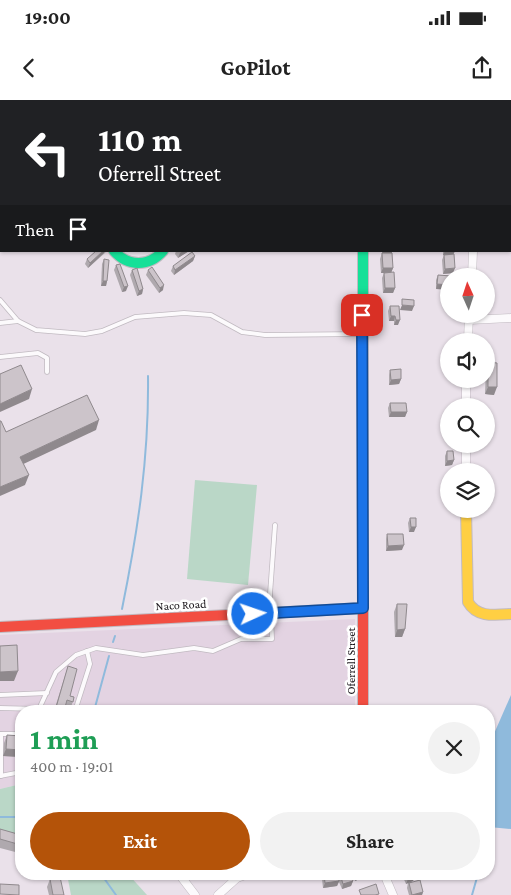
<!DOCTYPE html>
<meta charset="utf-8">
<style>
body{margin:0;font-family:"Crimson Pro",serif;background:#f2f2f2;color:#222;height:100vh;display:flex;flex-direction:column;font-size:19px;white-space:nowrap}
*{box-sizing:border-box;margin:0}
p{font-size:16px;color:#767676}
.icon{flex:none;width:28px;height:28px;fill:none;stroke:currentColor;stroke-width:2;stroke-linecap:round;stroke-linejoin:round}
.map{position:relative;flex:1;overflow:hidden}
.details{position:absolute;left:15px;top:605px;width:480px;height:175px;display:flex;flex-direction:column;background:#fff;border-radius:20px;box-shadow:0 1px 4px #0004}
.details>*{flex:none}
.guide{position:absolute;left:0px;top:0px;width:511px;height:152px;box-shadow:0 1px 4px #0004;background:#202124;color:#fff;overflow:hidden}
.needle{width:32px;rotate:357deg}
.fabs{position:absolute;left:440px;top:168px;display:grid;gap:10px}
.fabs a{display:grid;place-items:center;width:55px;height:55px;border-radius:50%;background:#fff;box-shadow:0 1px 4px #0004;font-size:25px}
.pin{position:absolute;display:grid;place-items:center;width:42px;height:42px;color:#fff;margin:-21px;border-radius:10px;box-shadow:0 2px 8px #0006}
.me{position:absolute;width:55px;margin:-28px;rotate:87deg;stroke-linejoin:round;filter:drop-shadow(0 0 4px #0008)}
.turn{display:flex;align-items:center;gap:18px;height:105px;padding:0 15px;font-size:22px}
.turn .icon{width:65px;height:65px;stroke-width:2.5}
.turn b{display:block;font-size:35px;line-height:42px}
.then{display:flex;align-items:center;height:48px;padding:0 15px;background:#0003;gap:10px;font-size:19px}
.round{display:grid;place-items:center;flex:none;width:52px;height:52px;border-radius:26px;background:#f2f2f2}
.headline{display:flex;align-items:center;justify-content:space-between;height:85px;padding:0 15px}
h1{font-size:30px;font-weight:700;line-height:38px;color:#1e9e55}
.button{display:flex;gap:10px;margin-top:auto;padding:10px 15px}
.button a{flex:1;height:58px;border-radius:30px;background:#b45309;color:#fff;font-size:20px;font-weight:700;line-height:58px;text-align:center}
.button a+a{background:#f2f2f2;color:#222}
.status{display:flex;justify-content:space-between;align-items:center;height:35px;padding:0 25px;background:#fff;direction:ltr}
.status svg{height:14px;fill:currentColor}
header{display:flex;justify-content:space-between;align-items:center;height:65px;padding:0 15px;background:#fff;font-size:22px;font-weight:700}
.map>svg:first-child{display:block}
</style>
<div class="status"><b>19:00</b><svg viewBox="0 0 49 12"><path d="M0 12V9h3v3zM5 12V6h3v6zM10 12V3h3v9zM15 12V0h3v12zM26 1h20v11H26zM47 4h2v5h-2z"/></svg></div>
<header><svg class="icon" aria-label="back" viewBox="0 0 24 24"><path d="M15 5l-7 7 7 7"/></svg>GoPilot<svg class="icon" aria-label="share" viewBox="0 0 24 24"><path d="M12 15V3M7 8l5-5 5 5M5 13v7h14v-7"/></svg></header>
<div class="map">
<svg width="511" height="795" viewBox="0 0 511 795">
<rect width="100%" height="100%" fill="#eae1ea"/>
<path fill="#e3d3e2" d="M355,519V611H21V684L0,689V535Z"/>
<g fill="#bad7c7">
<path d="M195,380L257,385L248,485L187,479Z"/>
<path d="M21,684V737L0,733V689Z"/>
<path d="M67,774H128L147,795H71Z"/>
</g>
<path fill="#8fbadc" d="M511,595V729L489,727V645Z"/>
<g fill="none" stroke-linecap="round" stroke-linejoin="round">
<g stroke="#8fbadc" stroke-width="2">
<path d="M122,509C138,430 149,358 148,276"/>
<path d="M113,542L115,536"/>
<path d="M94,611L109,556"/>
<path d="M0,717H21"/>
<path d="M101,774L116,795"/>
<path d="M472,795L478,774"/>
</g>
<g stroke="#c1bac1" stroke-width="5.5">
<g id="lane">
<path d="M0,200L18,221L36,230L85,234L102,231L135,217L184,213L211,215L242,232L265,235L362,234"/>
<path d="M0,223L18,221"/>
<path d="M0,257L38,253L47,258V272"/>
<path d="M0,595L47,593"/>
<path d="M0,608L39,609L56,572L76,555L96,548L143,555L194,548L213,551L241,539H272L270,494L275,425"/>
<path d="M75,611L90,564L87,551"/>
<path d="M0,634H21"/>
<path d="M0,676L21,672"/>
<path d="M1,676V634"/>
</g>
</g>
<g stroke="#c1bac1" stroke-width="9">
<g id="street">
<path d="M296,0V1"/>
<path d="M481,0L482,1"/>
<path d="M391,1L400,0"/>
<path d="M472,176L473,151"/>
<path d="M469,220L511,218"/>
<path d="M468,241L469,214"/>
<path d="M466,306V279"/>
<path d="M466,371V344"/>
<path d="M179,774L195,795"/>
<path d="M384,774L393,795"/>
<path d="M218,795L237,778L248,774"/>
</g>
</g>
<g stroke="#c1bac1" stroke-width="12">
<g id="fast">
<path d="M114,151C128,167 149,167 163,151"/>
<path d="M363,151V413"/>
</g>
</g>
<g stroke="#c1bac1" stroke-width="12">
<path id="slow" d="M466,409L468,502C477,518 495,515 511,514"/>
</g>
<g stroke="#c1bac1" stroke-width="12">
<g id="jam">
<path d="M363,413V611"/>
<path d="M0,527L363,508"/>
</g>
</g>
<use href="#lane" stroke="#fcfafc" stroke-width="4"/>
<use href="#street" stroke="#fcfafc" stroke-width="8"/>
<use href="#fast" stroke="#16e098" stroke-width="10"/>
<use href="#slow" stroke="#ffcf43" stroke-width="10"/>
<use href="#jam" stroke="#f24e42" stroke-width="10"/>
</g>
<g fill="#afa9ae">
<path d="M176,151H189L178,158L175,154Z"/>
<path d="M443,151H455L453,154V173L443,174L442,160L444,155H443Z"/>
<path d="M106,152L88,168L85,164L87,159Z"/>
<path d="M382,153L393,168L391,173L395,188L393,193H383L382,178L384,173H381L380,159Z"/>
<path d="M195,156L193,161L174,175L171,171L173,166Z"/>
<path d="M104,159L107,181L106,186H101L102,164Z"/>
<path d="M116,165L126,191L122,192L114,170Z"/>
<path d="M132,170L143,189L142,194L137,196L130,175Z"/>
<path d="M148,170L163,190L159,193L146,175Z"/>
<path d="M438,175L451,176L436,189V180Z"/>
<path d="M390,206H399L398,225H394V221H389L388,211Z"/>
<path d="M488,262L494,295L485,294L486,268Z"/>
<path d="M390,270L401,279L399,284L389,285V275Z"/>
<path d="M390,303L407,312L405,317H389L388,308Z"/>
<path d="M447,351L454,360L452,365L445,366V356Z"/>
<path d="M410,418L414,432H409L408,423Z"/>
<path d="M387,434L402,450L386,451V439Z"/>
<path d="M397,504L405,529L402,537H395L394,512Z"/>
<path d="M68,566L70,596L74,597L70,611L64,610V611H54Z"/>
<path d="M7,635L21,636V657L3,656L4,643Z"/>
<path d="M0,729L21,735V747L19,753L0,748Z"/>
<path d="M39,774H50L44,779Z"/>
<path d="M324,774H350L353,781L351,786L342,789L339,782L337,786L323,788L322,779Z"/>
<path d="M352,774H367L366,776L355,781Z"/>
<path d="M403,774H414L415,776L413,781L411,782L423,792L422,795H409L407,788L408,783L406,784L402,775Z"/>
<path d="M50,779L64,795H49L47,787Z"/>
</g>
<g fill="#8f898d">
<path d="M103,151H106L88,168L90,163Z"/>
<path d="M183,151H189L178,158L180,153Z"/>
<path d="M383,151H392V153H382Z"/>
<path d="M445,151H455L453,155H443Z"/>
<path d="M195,156L193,161L174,175L175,170Z"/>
<path d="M383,168H393L391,173H381Z"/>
<path d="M455,168L453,173L443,174L445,169Z"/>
<path d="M103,181H107L106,186H101Z"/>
<path d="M437,184L449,185V190L436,189Z"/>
<path d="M164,185L163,190L159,193L160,188Z"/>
<path d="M128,186L126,191L122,192L124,187Z"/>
<path d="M385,188H395L393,193H383Z"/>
<path d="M143,189L142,194L137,196L139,191Z"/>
<path d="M402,205L414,206L412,211L400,210Z"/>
<path d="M391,216H395L394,221H389Z"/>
<path d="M396,220H400L398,225H394Z"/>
<path d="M401,279L399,284L389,285L391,280Z"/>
<path d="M488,287H497L494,295L485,294Z"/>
<path d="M32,289L29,299L0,312V304Z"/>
<path d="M391,312H407L405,317H389Z"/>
<path d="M99,320L96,330L17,367L20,357Z"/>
<path d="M454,360L452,365L445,366L447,361Z"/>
<path d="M29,375L25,385L0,396V387Z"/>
<path d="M411,427H416L414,432H409Z"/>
<path d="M404,445L402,450L386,451L388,446Z"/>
<path d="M405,529L402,537H395L397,530Z"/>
<path d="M18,571L14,581H0V572Z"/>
<path d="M6,649L21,650V657L3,656Z"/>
<path d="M46,774H50L44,779Z"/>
<path d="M362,774H367L366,776L355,781L357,776Z"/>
<path d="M415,776L413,781L406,784L408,779Z"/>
<path d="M339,781L337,786L323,788L325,783Z"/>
<path d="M353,781L351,786L342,789L343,784Z"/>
<path d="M423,792L422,795H411Z"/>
</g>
<g fill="#ccc4ca" stroke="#8f898d">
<rect x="218" y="0" width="10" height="1"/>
<path d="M271,0H288L289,1H271Z"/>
<rect x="456" y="0" width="9" height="1"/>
<path d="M96,151H103L90,163L87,159Z"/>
<path d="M192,152L195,156L175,170L173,166Z"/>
<path d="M382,153H392L393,168H383Z"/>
<path d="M454,154L455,168L445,169L444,155Z"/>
<path d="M104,159L109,160L107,181H103Z"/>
<path d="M120,164L128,186L124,187L116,165Z"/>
<path d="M152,167L164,185L160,188L148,170Z"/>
<path d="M137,168L143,189L139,191L132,170Z"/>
<path d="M394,172L395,188H385L384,173Z"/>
<path d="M438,175L451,176H449V185L437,184Z"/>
<path d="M402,199L414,200V206L402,205Z"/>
<path d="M390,206H399L400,220H396L395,216H391Z"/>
<path d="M488,262L497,263V287H488Z"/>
<path d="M21,265L32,289L0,304V274Z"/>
<path d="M401,269V279L391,280L390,270Z"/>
<path d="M87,295L99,320L20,357L29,375L0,387V321H1L6,332Z"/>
<path d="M390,303H406L407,312H391Z"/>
<path d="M447,351H453L454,360L447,361Z"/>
<path d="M410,418H416V427H411Z"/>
<path d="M387,434H403L404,445L388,446Z"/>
<path d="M397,504H407L405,529L397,530Z"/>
<path d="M17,545L18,571L0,572V546Z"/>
<path d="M68,566L77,569L70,596L74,597L73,602L67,600L64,611H55Z"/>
<path d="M7,635L21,636V650L6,649Z"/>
<path d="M0,729L21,735V745L0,739Z"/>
<path d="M324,774H338L339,781L325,783Z"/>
<path d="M340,774H350L353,781L343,784Z"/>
<path d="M406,774H414L415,776L408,779Z"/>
<path d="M60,777L64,795H53L50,779Z"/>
<path d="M420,780L423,792L412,795L409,783Z"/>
<path d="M0,784L19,785V795L0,794Z"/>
<path d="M376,784L379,794L375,795H361L359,790Z"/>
</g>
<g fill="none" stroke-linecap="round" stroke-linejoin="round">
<g stroke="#114b97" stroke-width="12">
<path id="route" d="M253,514L363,508L362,215"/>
</g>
<use href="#route" stroke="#1a73e8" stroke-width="9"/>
</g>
<g text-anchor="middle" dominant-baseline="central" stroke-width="5" stroke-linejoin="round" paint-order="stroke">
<g font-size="12" fill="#1b161b" stroke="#fff">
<text transform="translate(181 505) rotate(-3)">Naco Road</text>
<text transform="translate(351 561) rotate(-90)">Oferrell Street</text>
</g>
</g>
</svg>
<div class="fabs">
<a><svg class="needle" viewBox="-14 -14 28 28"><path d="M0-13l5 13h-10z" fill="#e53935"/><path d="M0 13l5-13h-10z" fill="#767676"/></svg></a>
<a><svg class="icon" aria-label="sound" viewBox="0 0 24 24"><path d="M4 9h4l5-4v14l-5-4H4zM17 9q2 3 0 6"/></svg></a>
<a><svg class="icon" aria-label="search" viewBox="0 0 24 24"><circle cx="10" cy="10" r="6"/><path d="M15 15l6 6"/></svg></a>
<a><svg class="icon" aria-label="layers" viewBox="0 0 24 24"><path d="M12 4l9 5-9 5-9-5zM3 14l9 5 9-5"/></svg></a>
</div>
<div class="pin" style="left:362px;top:215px;background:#d93025"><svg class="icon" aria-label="arrive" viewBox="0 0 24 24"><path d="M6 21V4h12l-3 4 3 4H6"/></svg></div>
<svg class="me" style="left:253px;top:514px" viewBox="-20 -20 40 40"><circle r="17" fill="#1a73e8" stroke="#fff" stroke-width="3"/><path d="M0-11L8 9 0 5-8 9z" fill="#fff"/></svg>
<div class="guide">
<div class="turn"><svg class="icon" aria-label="left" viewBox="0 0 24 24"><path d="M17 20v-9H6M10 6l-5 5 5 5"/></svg><div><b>110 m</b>Oferrell Street</div></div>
<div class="then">Then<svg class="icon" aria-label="arrive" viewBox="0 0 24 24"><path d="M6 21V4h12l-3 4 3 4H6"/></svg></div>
</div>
<section class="details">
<div class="headline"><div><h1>1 min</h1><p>400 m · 19:01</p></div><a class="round"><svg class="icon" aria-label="close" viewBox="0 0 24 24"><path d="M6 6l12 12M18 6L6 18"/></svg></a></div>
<div class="button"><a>Exit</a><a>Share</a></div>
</section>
</div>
